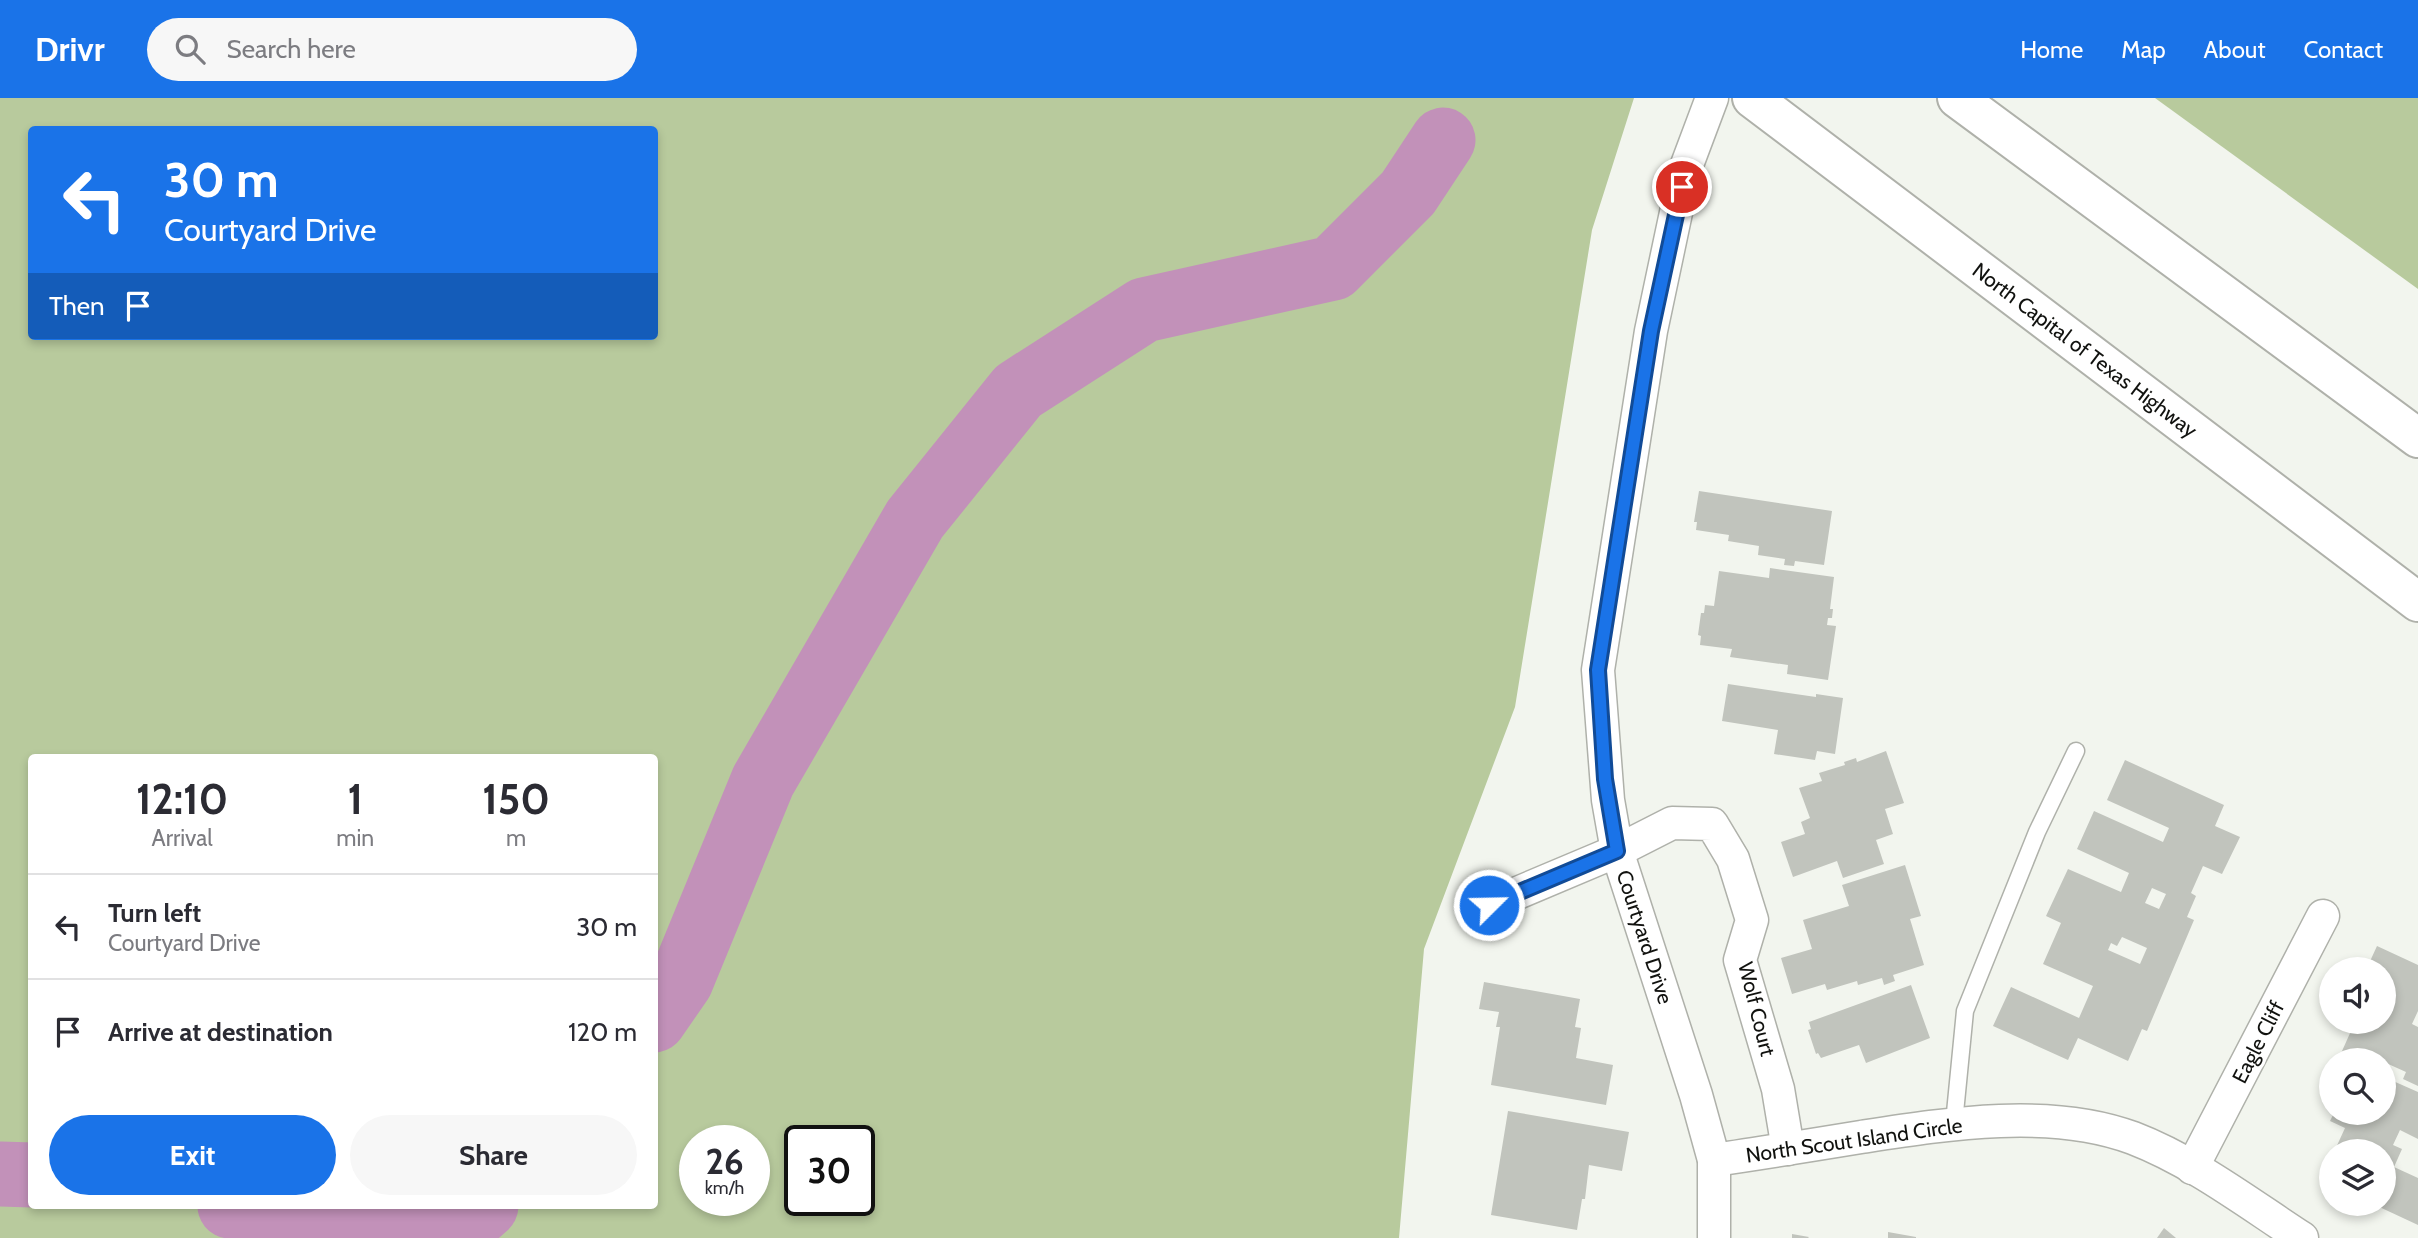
<!DOCTYPE html>
<style>
body{margin:0;font-family:Cabin,sans-serif;background:#f7f7f7;color:#2b2b33;height:100vh;display:flex;flex-direction:column;font-size:26px;white-space:nowrap}
*{box-sizing:border-box;margin:0}
p{font-size:23px;color:#7c7c81}
.icon{flex:none;width:38px;height:38px;fill:none;stroke:currentColor;stroke-width:2;stroke-linecap:round;stroke-linejoin:round}
.map{position:relative;flex:1;overflow:hidden}
.panel{position:absolute;left:28px;top:656px;width:630px;height:455px;display:flex;flex-direction:column;background:#fff;border-radius:7px;box-shadow:0 4px 10px #0003}
.panel>*{flex:none}
.guide{position:absolute;left:28px;top:28px;width:630px;height:214px;border-radius:7px;box-shadow:0 4px 10px #0003;background:#1a73e8;color:#fff;overflow:hidden}
.buttons{position:absolute;left:2319px;top:859px;display:grid;gap:14px}
.buttons a{display:grid;place-items:center;width:77px;height:77px;border-radius:50%;background:#fff;box-shadow:0 4px 10px #0003;font-size:35px}
.speed{position:absolute;left:679px;top:1027px;display:flex;gap:14px;font-size:35px;font-weight:700;text-align:center}
.speed>*{display:grid;place-content:center;width:91px;height:91px;border-radius:50%;background:#fff;box-shadow:0 4px 10px #0003;line-height:1}
.speed small{font-size:18px;font-weight:400}
.speed .limit{border:4px solid #111;border-radius:10px;background:#fff;color:#111}
.pin{position:absolute;display:grid;place-items:center;width:60px;height:60px;color:#fff;margin:-30px;border:4px solid #fff;border-radius:50%;box-shadow:0 2px 7px #0007}
.me{position:absolute;width:77px;margin:-38px;rotate:67deg;stroke-linejoin:round;filter:drop-shadow(0 0 5px #0008)}
.turn{display:flex;align-items:center;gap:24px;height:147px;padding:0 21px;font-size:32px}
.turn .icon{width:91px;height:91px;stroke-width:2.5}
.turn b{display:block;font-size:49px;line-height:60px}
.then{display:flex;align-items:center;height:66px;padding:0 21px;background:#0003;gap:14px;font-size:26px}
.eta{display:flex;justify-content:space-evenly;align-items:center;height:119px;text-align:center}
.eta b{font-size:42px;font-weight:700;line-height:49px}
.cta{display:flex;gap:14px;margin-top:auto;padding:14px 21px}
.cta a{flex:1;height:80px;border-radius:42px;background:#1a73e8;color:#fff;font-size:28px;font-weight:700;line-height:80px;text-align:center}
.cta a+a{background:#f7f7f7;color:#2b2b33}
ul{padding:0;list-style:none}
li{display:flex;align-items:center;gap:21px;height:105px;padding:0 21px;border-top:2px solid #e1e1e2}
li div{flex:1}
li b{display:block;font-size:26px}
li em{font-style:normal}
header{display:flex;align-items:center;gap:42px;box-sizing:border-box;height:98px;padding:0 35px;background:#1a73e8;color:#fff}
header strong{font-size:33px}
nav{display:flex;gap:38px;margin-inline-start:auto;font-size:24px}
.search{width:490px;height:63px;background:#f7f7f7;display:flex;align-items:center;gap:18px;box-sizing:border-box;padding:0 24px;border-radius:38px;color:#7c7c81;font-size:26px}
.map>svg:first-child{display:block}
</style>
<header>
<strong>Drivr</strong>
<div class="search"><svg class="icon" aria-label="search" viewBox="0 0 24 24"><circle cx="10" cy="10" r="6"/><path d="M15 15l6 6"/></svg>Search here</div>
<nav><a>Home</a><a>Map</a><a>About</a><a>Contact</a></nav>
</header>
<div class="map">
<svg width="2418" height="1140" viewBox="0 0 2418 1140">
<rect width="100%" height="100%" fill="#f2f5ee"/>
<g fill="#b8ca9d" fill-rule="evenodd">
<path d="M0,0H1634L1592,132L1515,609L1424,851L1399,1140H0ZM32,32H654V238H32ZM32,660H654V1108H32ZM695,1043H754V1102H695ZM800,1043H859V1102H800Z"/>
<path d="M2155,0H2418V191Z"/>
</g>
<g fill="none" stroke-linecap="round" stroke-linejoin="round">
<g stroke="#c291b9" stroke-width="65">
<path d="M654,922L681,883L763,683L915,421L1018,293L1144,212L1333,170L1408,95L1443,42"/>
<path d="M0,1076L32,1077"/>
<path d="M230,1108L461,1130L486,1108"/>
</g>
</g>
<g fill="#c1c4bd" fill-rule="evenodd">
<path d="M1699,393L1832,413L1824,467L1795,463L1794,468L1784,467L1785,461L1758,457L1759,448L1728,443L1729,437L1696,432L1697,424H1694Z"/>
<path d="M1770,470L1834,479L1830,511H1833L1832,520H1828L1827,527L1836,528L1828,582L1787,576L1788,567L1730,559L1732,551L1700,547L1701,538L1698,537L1701,515H1704L1705,507L1714,508L1719,473L1769,480Z"/>
<path d="M1728,586L1816,599V596L1843,600L1835,656L1817,653L1815,662L1774,656L1778,632L1722,623Z"/>
<path d="M1886,653L1904,705L1885,711L1893,736L1876,742L1884,766L1843,780L1837,763L1793,779L1781,744L1805,736L1801,724L1810,720L1799,690L1822,683L1819,675L1845,667L1844,664L1856,660L1857,664Z"/>
<path d="M2125,662L2224,707L2215,728L2240,739L2222,776L2203,768L2191,795L2196,798L2187,819L2194,822L2147,933L2142,931L2128,963L2078,940L2068,962L1993,928L2011,889L2079,920L2093,888L2043,866L2061,825L2046,818L2068,771L2121,794L2129,775L2077,751L2094,713L2163,744L2169,730L2107,702ZM2152,790L2166,796L2159,811L2145,805ZM2122,839L2147,850L2140,866L2108,852L2111,845L2117,848Z"/>
<path d="M1905,767L1921,818L1910,821L1924,867L1893,877L1895,883L1884,887L1882,880L1858,887L1857,883L1827,892L1825,886L1792,896L1781,860L1812,851L1803,822L1849,808L1842,787Z"/>
<path d="M2377,848L2418,867V913L2412,926L2418,929V988L2403,981L2406,974L2386,965L2384,969V962H2338L2355,924H2384V872H2366Z"/>
<path d="M1484,884L1580,901L1575,929L1581,930L1576,960L1613,967L1606,1007L1491,987L1500,929H1496L1499,914L1479,911Z"/>
<path d="M1911,887L1930,940L1866,965L1859,947L1821,960L1818,955L1816,956L1808,932L1811,931L1809,924Z"/>
<path d="M2384,979L2418,994V1041L2400,1032L2393,1047L2402,1051L2394,1069L2418,1080V1127L2373,1106H2384V1054H2334L2345,1030L2330,1023L2334,1015H2384Z"/>
<path d="M1508,1013L1629,1034L1622,1073L1589,1067L1585,1101H1582L1577,1132L1491,1117Z"/>
<path d="M2164,1130L2176,1140H2157Z"/>
<path d="M1888,1134L1916,1139V1140H1888Z"/>
<path d="M1792,1136L1809,1139L1808,1140H1792Z"/>
</g>
<g fill="none" stroke-linecap="round" stroke-linejoin="round">
<g stroke="#afb1aa" stroke-width="19">
<path id="lane" d="M1954,1025L1965,913L2037,734L2076,653"/>
</g>
<g stroke="#afb1aa" stroke-width="35">
<g id="street">
<path d="M1712,0L1685,72L1651,233L1598,572L1608,702L1617,753L1696,997L1714,1062V1140"/>
<path d="M1489,807L1617,753L1672,725L1712,726L1733,761L1752,822L1740,862L1778,991L1788,1051"/>
<path d="M1714,1062C1763,1055 1812,1047 1861,1039C1945,1026 2050,1009 2133,1040C2193,1063 2248,1105 2302,1140"/>
<path d="M2192,1070L2323,818"/>
</g>
</g>
<g stroke="#afb1aa" stroke-width="42">
<g id="highway">
<path d="M1752,0L2418,504"/>
<path d="M1957,0L2418,340"/>
</g>
</g>
<use href="#lane" stroke="#fff" stroke-width="16"/>
<use href="#street" stroke="#fff" stroke-width="32"/>
<use href="#highway" stroke="#fff" stroke-width="38"/>
</g>
<g fill="none" stroke-linecap="round" stroke-linejoin="round">
<g stroke="#114b97" stroke-width="18">
<path id="route" d="M1489,807L1617,753L1605,681L1598,572L1651,233L1682,89"/>
</g>
<use href="#route" stroke="#1a73e8" stroke-width="12"/>
</g>
<g text-anchor="middle" dominant-baseline="central" stroke-width="6" stroke-linejoin="round" paint-order="stroke">
<g font-size="21" fill="#11120f" stroke="#fff">
<text transform="translate(2085 252) rotate(37)">North Capital of Texas Highway</text>
<text transform="translate(1645 839) rotate(72)">Courtyard Drive</text>
<text transform="translate(1757 911) rotate(76)">Wolf Court</text>
<text transform="translate(2258 944) rotate(-63)">Eagle Cliff</text>
<text transform="translate(1854 1042) rotate(-8)">North Scout Island Circle</text>
</g>
</g>
</svg>
<div class="buttons">
<a><svg class="icon" aria-label="sound" viewBox="0 0 24 24"><path d="M4 9h4l5-4v14l-5-4H4zM17 9q2 3 0 6"/></svg></a>
<a><svg class="icon" aria-label="search" viewBox="0 0 24 24"><circle cx="10" cy="10" r="6"/><path d="M15 15l6 6"/></svg></a>
<a><svg class="icon" aria-label="layers" viewBox="0 0 24 24"><path d="M12 4l9 5-9 5-9-5zM3 14l9 5 9-5"/></svg></a>
</div>
<div class="speed"><div>26<small>km/h</small></div><div class="limit">30</div></div>
<div class="pin" style="left:1682px;top:89px;background:#d93025"><svg class="icon" aria-label="arrive" viewBox="0 0 24 24"><path d="M6 21V4h12l-3 4 3 4H6"/></svg></div>
<svg class="me" style="left:1489px;top:807px" viewBox="-20 -20 40 40"><circle r="17" fill="#1a73e8" stroke="#fff" stroke-width="3"/><path d="M0-11L8 9 0 5-8 9z" fill="#fff"/></svg>
<div class="guide">
<div class="turn"><svg class="icon" aria-label="left" viewBox="0 0 24 24"><path d="M17 20v-9H6M10 6l-5 5 5 5"/></svg><div><b>30 m</b>Courtyard Drive</div></div>
<div class="then">Then<svg class="icon" aria-label="arrive" viewBox="0 0 24 24"><path d="M6 21V4h12l-3 4 3 4H6"/></svg></div>
</div>
<section class="panel">
<div class="eta">
<div><b>12:10</b><p>Arrival</p></div>
<div><b>1</b><p>min</p></div>
<div><b>150</b><p>m</p></div>
</div>
<ul>
<li><svg class="icon" aria-label="left" viewBox="0 0 24 24"><path d="M17 20v-9H6M10 6l-5 5 5 5"/></svg><div><b>Turn left</b><p>Courtyard Drive</p></div><em>30 m</em></li>
<li><svg class="icon" aria-label="arrive" viewBox="0 0 24 24"><path d="M6 21V4h12l-3 4 3 4H6"/></svg><div><b>Arrive at destination</b></div><em>120 m</em></li>
</ul>
<div class="cta"><a>Exit</a><a>Share</a></div>
</section>
</div>
